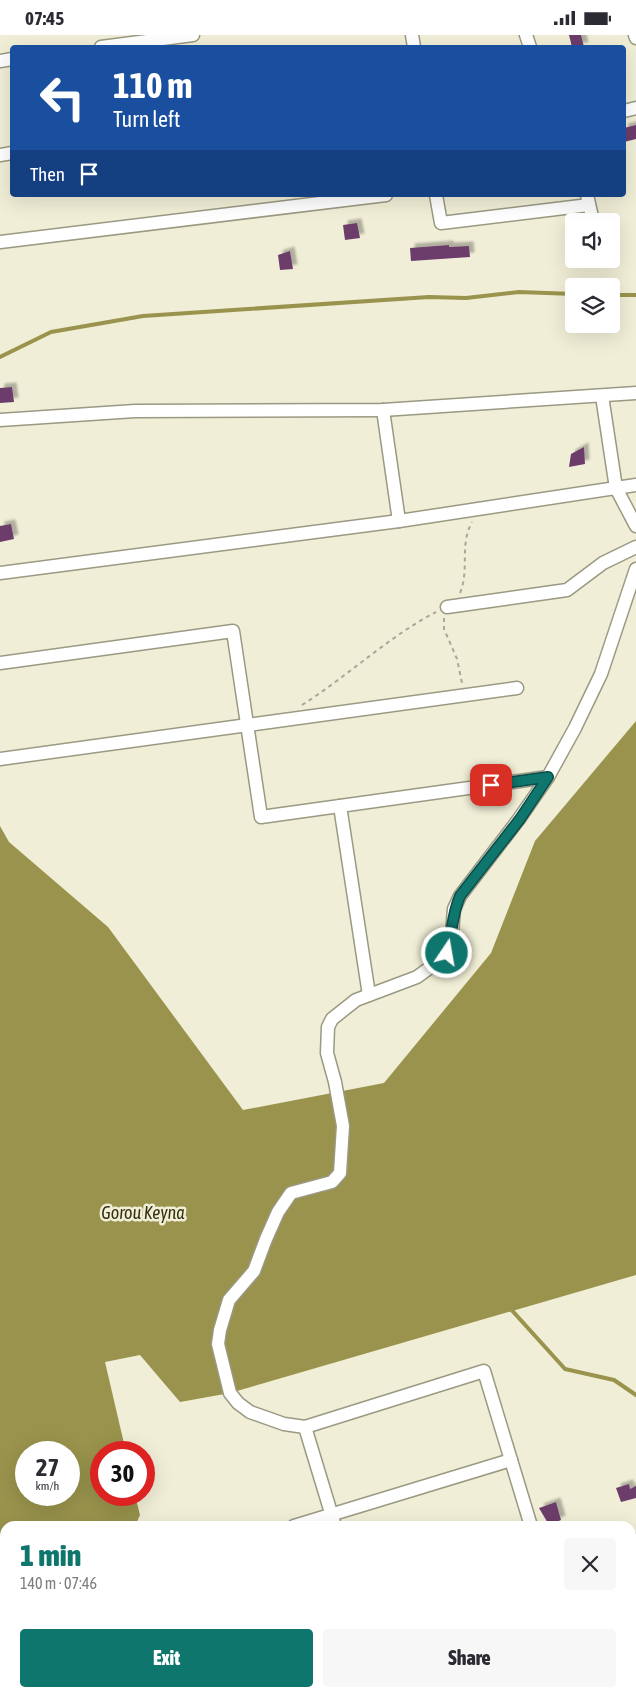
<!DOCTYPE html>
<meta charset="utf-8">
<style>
body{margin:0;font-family:"Asap Condensed",sans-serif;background:#f7f7f7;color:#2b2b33;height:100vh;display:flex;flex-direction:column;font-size:19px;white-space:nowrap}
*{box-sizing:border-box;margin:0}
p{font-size:16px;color:#7c7c81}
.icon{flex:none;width:28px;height:28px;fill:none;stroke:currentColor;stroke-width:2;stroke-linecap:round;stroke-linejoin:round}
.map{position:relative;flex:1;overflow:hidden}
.side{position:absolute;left:0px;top:1486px;width:636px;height:176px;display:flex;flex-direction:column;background:#fff;border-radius:15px 15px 0 0;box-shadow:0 5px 20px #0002}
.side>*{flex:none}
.banner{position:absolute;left:10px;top:10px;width:616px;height:152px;border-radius:5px;box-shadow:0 5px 20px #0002;background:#1a4fa0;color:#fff;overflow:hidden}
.controls{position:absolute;left:565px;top:178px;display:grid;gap:10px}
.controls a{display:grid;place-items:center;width:55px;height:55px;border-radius:5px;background:#fff;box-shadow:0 5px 20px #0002;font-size:25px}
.speed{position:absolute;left:15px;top:1406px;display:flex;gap:10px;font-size:25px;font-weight:700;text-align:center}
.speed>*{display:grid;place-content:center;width:65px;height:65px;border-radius:50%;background:#fff;box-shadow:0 5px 20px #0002;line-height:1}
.speed small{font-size:12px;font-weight:400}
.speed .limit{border:8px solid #d22;background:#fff;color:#111}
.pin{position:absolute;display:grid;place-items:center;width:42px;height:42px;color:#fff;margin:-21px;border-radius:10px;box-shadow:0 2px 8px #0006}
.me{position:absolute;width:55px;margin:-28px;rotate:12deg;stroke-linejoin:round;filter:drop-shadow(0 0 4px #0008)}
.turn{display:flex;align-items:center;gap:18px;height:105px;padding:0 20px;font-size:22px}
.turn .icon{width:65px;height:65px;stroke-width:2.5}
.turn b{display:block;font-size:35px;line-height:42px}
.then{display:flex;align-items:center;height:48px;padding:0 20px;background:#0003;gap:10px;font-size:19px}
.round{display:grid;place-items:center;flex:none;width:52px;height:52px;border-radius:5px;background:#f7f7f7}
.headline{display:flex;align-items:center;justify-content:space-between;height:85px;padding:0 20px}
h1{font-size:30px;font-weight:800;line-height:38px;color:#0f766e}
.button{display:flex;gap:10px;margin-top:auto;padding:10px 20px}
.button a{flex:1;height:58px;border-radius:5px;background:#0f766e;color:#fff;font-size:20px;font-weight:800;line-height:58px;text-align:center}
.button a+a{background:#f7f7f7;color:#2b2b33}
.status{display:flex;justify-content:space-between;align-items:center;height:35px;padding:0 25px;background:#fff;direction:ltr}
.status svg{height:14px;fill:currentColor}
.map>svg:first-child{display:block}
</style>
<div class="status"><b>07:45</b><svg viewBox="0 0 49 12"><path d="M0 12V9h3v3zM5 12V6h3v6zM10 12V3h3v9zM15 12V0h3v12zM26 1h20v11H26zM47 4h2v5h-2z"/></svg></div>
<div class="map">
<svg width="636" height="1662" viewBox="0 0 636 1662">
<defs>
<filter id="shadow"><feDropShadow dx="4.5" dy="-4.5" stdDeviation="1" flood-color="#0004"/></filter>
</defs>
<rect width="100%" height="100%" fill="#f0eed6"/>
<path fill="#99934d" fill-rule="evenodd" d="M636,686V1240L230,1358L180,1367L140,1320L105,1327L126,1417L101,1418V1460H135L140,1480L135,1491H5V1658H63L61,1662H0V791L9,807L108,892L243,1075L384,1048L491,918L535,806ZM26,1418H69V1460H26Z"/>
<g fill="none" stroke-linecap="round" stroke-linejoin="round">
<g stroke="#99934d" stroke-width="4">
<path d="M611,260H636"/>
<path d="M0,322L51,297L143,281L429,262L466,263L519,257L574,259"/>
<path d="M509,1272L565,1334L614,1345L636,1360"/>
</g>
</g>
<g fill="#6c3d6b" filter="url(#shadow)">
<path d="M569,0H581L584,12H572Z"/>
<path d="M636,90V104L624,107V93Z"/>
<path d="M357,188L360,203L345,205L343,190Z"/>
<path d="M449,210V212L469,211L470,222L411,226L410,213Z"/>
<path d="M290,216L293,234L280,235L278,220Z"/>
<path d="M12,352L14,367L0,368V353Z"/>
<path d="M584,412L585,429L569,432L571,419Z"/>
<path d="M11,489L14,504L0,507V491Z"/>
<path d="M629,1449L630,1454L636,1451V1463L621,1467L616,1453Z"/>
<path d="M556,1467L561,1485L549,1490L539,1473Z"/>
</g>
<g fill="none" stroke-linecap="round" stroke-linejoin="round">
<g stroke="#9a9982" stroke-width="15">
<g id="street">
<path d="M412,0L414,12"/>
<path d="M526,0L530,12"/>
<path d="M635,0L636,3"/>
<path d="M101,12L193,0"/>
<path d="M0,26L12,24"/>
<path d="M624,76L636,73"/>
<path d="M0,120L12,118"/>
<path d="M436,160L441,188L589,170"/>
<path d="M587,160L593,186"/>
<path d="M0,207L386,160"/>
<path d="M602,361L616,453L636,491"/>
<path d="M383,375L399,486"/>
<path d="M0,385L135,376L383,375L636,358"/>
<path d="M0,538L399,486L636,450"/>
<path d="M447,572L567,555L603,528L636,512"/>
<path d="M0,628L233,596L261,782L548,742"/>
<path d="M0,724L517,653"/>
<path d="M340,771L369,960"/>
<path d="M305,1392L335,1491"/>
<path d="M294,1491L511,1425"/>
<path d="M531,1491L484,1336L305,1392L284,1389L250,1377L238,1368L230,1358L218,1309L220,1295L229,1265L254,1236L266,1204L278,1177L291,1158L332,1147L340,1138L343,1091L335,1047L327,1018L328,992L332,984L356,965L417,942L443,923L447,918L452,898L454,874L460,861L519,784L548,742L575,693L601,639L636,534"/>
<path d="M631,1506L636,1505"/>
<path d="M631,1628L636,1626"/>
<path d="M287,1658L288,1662"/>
<path d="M385,1658L386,1662"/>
<path d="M619,1658L620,1662"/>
<path d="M210,1662L213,1658"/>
<path d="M520,1662L535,1658"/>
</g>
</g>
<g stroke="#a9a795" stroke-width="2" stroke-dasharray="4 4" stroke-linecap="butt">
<path d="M460,558C470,533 459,511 472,487"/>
<path d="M444,583V594L457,624L462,648"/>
<path d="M302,670C348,641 388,602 436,577"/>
</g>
<use href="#street" stroke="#fff" stroke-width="12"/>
</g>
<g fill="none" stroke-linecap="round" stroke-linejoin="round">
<g stroke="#0a4d48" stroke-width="12">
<path id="route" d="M447,918C452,899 452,879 460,861L520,784L548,742L491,750"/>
</g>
<use href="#route" stroke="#0f766e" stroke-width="9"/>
</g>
<g text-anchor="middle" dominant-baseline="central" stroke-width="5" stroke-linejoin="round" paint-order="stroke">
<g font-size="18" font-style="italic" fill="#333010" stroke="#f0eed6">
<text x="143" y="1177">Gorou Keyna</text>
</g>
</g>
</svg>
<div class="controls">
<a><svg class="icon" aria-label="sound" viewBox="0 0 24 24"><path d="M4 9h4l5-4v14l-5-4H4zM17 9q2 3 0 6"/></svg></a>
<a><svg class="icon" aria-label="layers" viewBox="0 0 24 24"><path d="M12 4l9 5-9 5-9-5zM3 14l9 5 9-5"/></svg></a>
</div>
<div class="speed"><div>27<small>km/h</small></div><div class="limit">30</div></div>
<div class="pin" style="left:491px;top:750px;background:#d93025"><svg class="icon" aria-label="arrive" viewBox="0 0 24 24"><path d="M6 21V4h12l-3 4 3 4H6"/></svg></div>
<svg class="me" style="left:447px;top:918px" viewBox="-20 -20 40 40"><circle r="17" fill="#0f766e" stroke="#fff" stroke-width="3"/><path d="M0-11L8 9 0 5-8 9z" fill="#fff"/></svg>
<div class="banner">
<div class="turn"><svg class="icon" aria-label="left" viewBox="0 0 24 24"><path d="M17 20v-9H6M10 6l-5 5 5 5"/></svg><div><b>110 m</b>Turn left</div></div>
<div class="then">Then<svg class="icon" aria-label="arrive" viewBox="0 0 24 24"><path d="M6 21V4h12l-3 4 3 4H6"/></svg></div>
</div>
<section class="side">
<div class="headline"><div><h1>1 min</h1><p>140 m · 07:46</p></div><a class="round"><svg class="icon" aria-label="close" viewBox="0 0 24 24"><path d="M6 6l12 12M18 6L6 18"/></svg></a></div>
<div class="button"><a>Exit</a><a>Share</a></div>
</section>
</div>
